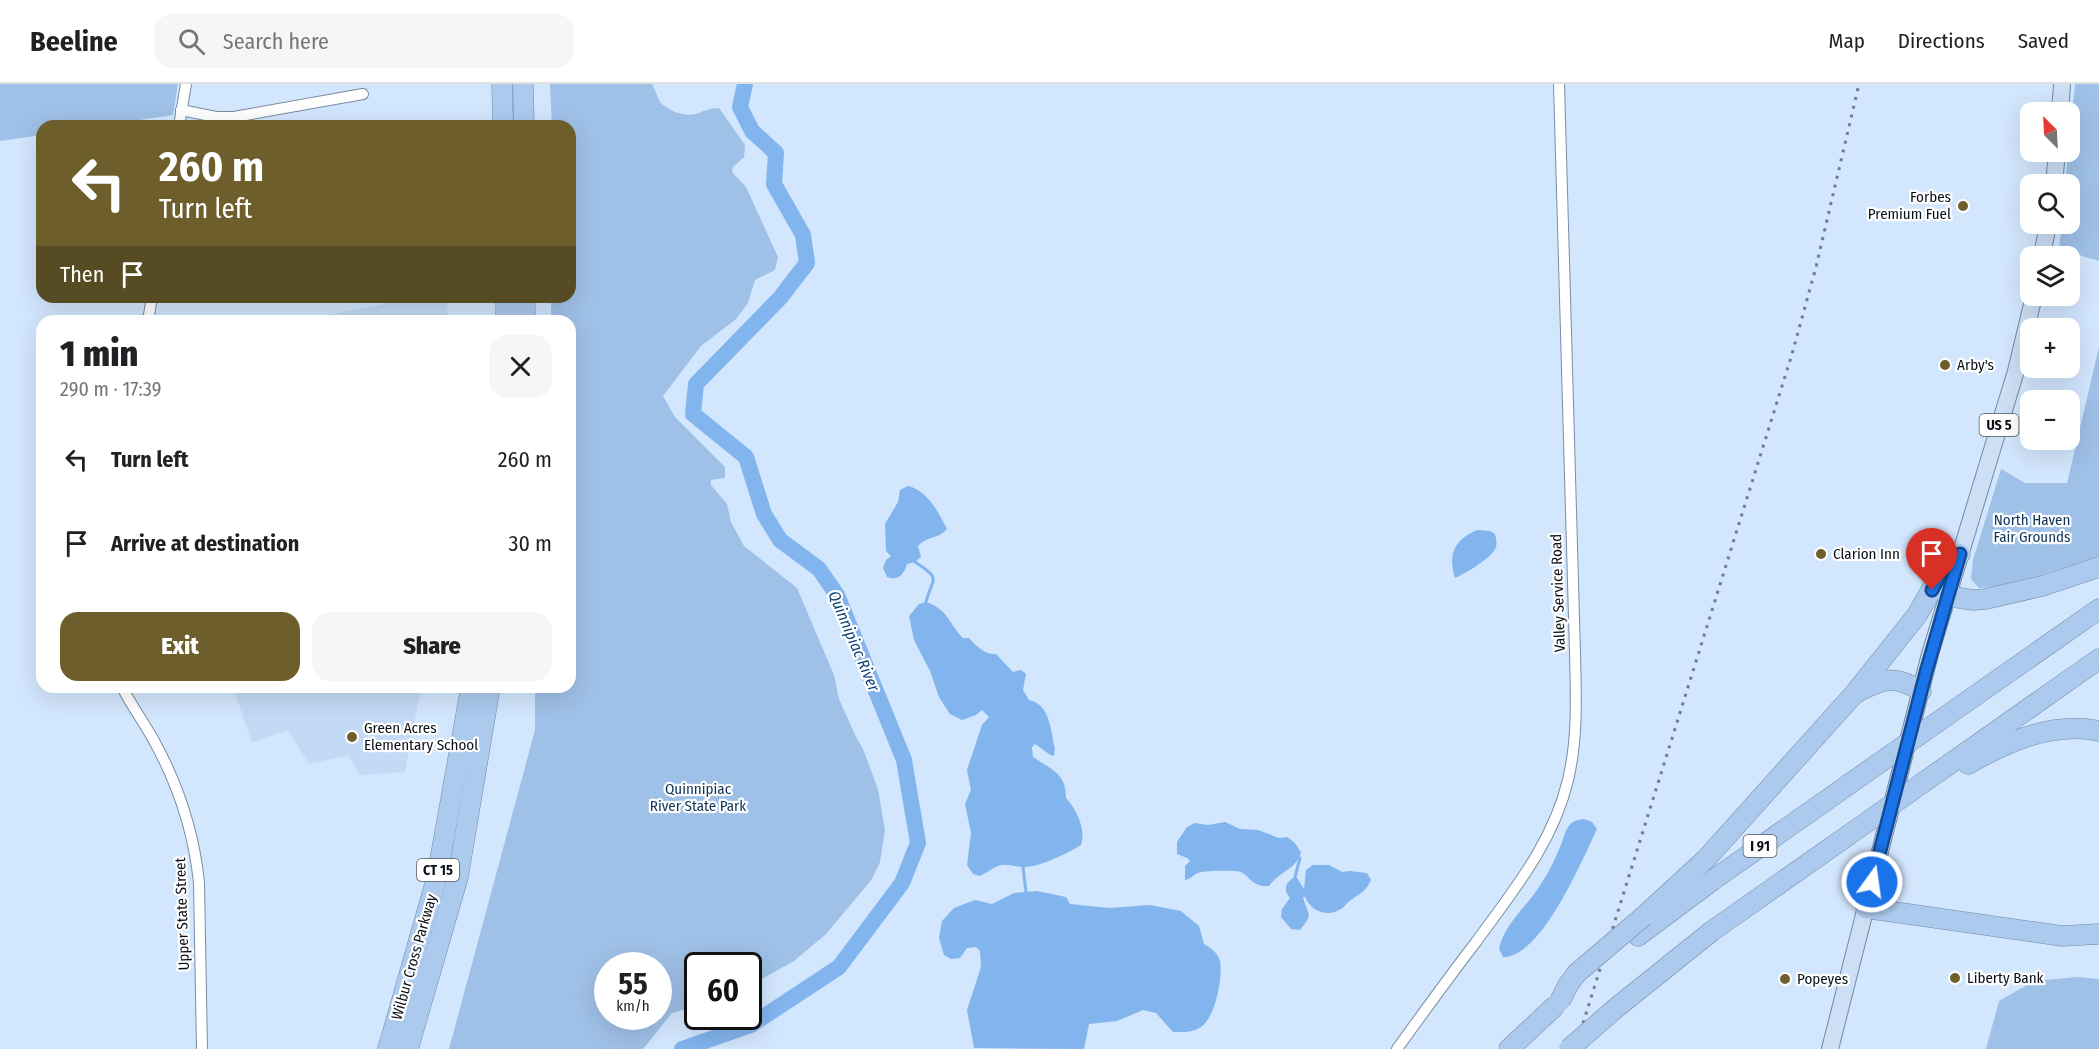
<!DOCTYPE html>
<meta charset="utf-8">
<style>
body{margin:0;font-family:"Fira Sans Condensed",sans-serif;background:#f6f6f6;color:#202124;height:100vh;display:flex;flex-direction:column;font-size:22px;white-space:nowrap}
*{box-sizing:border-box;margin:0}
p{font-size:20px;color:#757577}
.icon{flex:none;width:33px;height:33px;fill:none;stroke:currentColor;stroke-width:2;stroke-linecap:round;stroke-linejoin:round}
.map{position:relative;flex:1;overflow:hidden}
.side{position:absolute;left:36px;top:231px;width:540px;height:378px;display:flex;flex-direction:column;background:#fff;border-radius:18px;box-shadow:0 6px 24px #0002}
.side>*{flex:none}
.hud{position:absolute;left:36px;top:36px;width:540px;height:183px;border-radius:18px;box-shadow:0 6px 24px #0002;background:#6d5e2c;color:#fff;overflow:hidden}
.needle{width:39px;rotate:336deg}
.controls{position:absolute;left:2020px;top:18px;display:grid;gap:12px}
.controls a{display:grid;place-items:center;width:60px;height:60px;border-radius:12px;background:#fff;box-shadow:0 6px 24px #0002;font-size:30px}
.speed{position:absolute;left:594px;top:868px;display:flex;gap:12px;font-size:30px;font-weight:700;text-align:center}
.speed>*{display:grid;place-content:center;width:78px;height:78px;border-radius:50%;background:#fff;box-shadow:0 6px 24px #0002;line-height:1}
.speed small{font-size:15px;font-weight:400}
.speed .limit{border:3px solid #111;border-radius:9px;background:#fff;color:#111}
.pin{position:absolute;display:grid;place-items:center;width:51px;height:51px;color:#fff;margin:-62px -26px;border-radius:50% 50% 50% 0;rotate:-45deg;box-shadow:0 0 6px #0007}
.pin .icon{rotate:45deg}
.me{position:absolute;width:66px;margin:-33px;rotate:14deg;stroke-linejoin:round;filter:drop-shadow(0 0 4px #0008)}
.turn{display:flex;align-items:center;gap:21px;height:126px;padding:0 24px;font-size:27px}
.turn .icon{width:78px;height:78px;stroke-width:2.5}
.turn b{display:block;font-size:42px;line-height:51px}
.then{display:flex;align-items:center;height:57px;padding:0 24px;background:#0003;gap:12px;font-size:22px}
.round{display:grid;place-items:center;flex:none;width:63px;height:63px;border-radius:18px;background:#f6f6f6}
.headline{display:flex;align-items:center;justify-content:space-between;height:102px;padding:0 24px}
h1{font-size:36px;font-weight:800;line-height:45px}
.action{display:flex;gap:12px;margin-top:auto;padding:12px 24px}
.action a{flex:1;height:69px;border-radius:18px;background:#6d5e2c;color:#fff;font-size:24px;font-weight:800;line-height:69px;text-align:center}
.action a+a{background:#f6f6f6;color:#202124}
ul{padding:0;list-style:none}
li{display:flex;align-items:center;gap:18px;height:84px;padding:0 24px}
li div{flex:1}
li b{display:block;font-size:22px}
li em{font-style:normal}
header{display:flex;align-items:center;gap:36px;box-sizing:border-box;height:84px;padding:0 30px;background:#fff;border-bottom:2px solid #e0e0e0}
header strong{font-size:28px}
nav{display:flex;gap:33px;margin-inline-start:auto;font-size:21px}
.search{width:420px;height:54px;background:#f6f6f6;display:flex;align-items:center;gap:15px;box-sizing:border-box;padding:0 21px;border-radius:18px;color:#757577;font-size:22px}
.map>svg:first-child{display:block}
</style>
<header>
<strong>Beeline</strong>
<div class="search"><svg class="icon" aria-label="search" viewBox="0 0 24 24"><circle cx="10" cy="10" r="6"/><path d="M15 15l6 6"/></svg>Search here</div>
<nav><a>Map</a><a>Directions</a><a>Saved</a></nav>
</header>
<div class="map">
<svg width="2099" height="965" viewBox="0 0 2099 965">
<rect width="100%" height="100%" fill="#d2e6fd"/>
<g fill="#c2daf6">
<path d="M419,213H448L447,237H299Z"/>
<path d="M233,603H421L405,688L360,691L348,671L309,680L288,646L252,659Z"/>
</g>
<g fill="#9fc0e7" fill-rule="evenodd">
<path d="M0,0H178L173,31L100,42H42V51L0,57Z"/>
<path d="M550,0H652C655,5 657,13 660,18C668,27 685,33 696,30C704,27 710,24 719,24L745,61L744,73L733,83L732,88L746,103L778,173L775,186L755,196L748,219L736,235L701,262L663,312L675,333L725,383V394L711,396V401L727,420L731,438L744,462L797,504L834,591L839,615L856,653L863,665L878,705L885,746L880,778L872,795L826,850L794,877L749,902L748,882H698L697,922L672,929L643,965H449L535,646V603H570V237H551V213H570V42H552ZM608,882H658V933H608Z"/>
<path d="M2075,0H2099V177L2059,165L2062,140H2070V100H2065Z"/>
<path d="M2099,263V472L2003,503L1979,504L1971,495L1973,476L2001,385L2025,399H2067Z"/>
<path d="M2078,893L2099,895V965H1986L1999,917L2034,897Z"/>
</g>
<g fill="#82b4ee">
<path d="M908,402C927,406 939,429 947,445C939,455 927,452 918,462L921,473L915,478L907,480C904,491 898,497 887,493L883,484L886,476L891,472L886,467L885,440L898,418L900,406Z"/>
<path d="M1477,446L1490,447L1495,450C1496,455 1498,460 1495,465C1491,474 1465,490 1455,494C1448,470 1454,456 1477,446Z"/>
<path d="M926,518C949,526 948,539 963,554H969C975,561 985,571 996,570L1013,588L1021,586L1026,590L1023,606L1029,616C1050,620 1051,647 1055,665L1054,671L1052,672L1035,660L1032,663L1033,673C1052,686 1066,689 1066,714C1077,726 1086,745 1081,761C1068,769 1040,783 1024,783C1016,783 1009,780 1001,781C993,783 987,789 980,792L973,790L967,781L971,749L965,720L971,706L967,686L982,641L989,633L982,626L976,631L962,636L950,630L939,613L930,587L914,556L909,532L919,520Z"/>
<path d="M1584,735L1592,738L1597,745C1582,776 1542,873 1503,873L1499,865C1504,841 1524,825 1537,806C1547,792 1557,772 1563,755C1567,743 1570,736 1584,735Z"/>
<path d="M1225,738L1240,745L1258,746L1279,754L1287,753L1294,758L1301,768C1297,785 1280,787 1269,802C1248,803 1250,788 1236,787C1225,787 1208,786 1198,789C1193,791 1191,795 1185,796V782L1190,777L1187,774L1177,770V758L1187,743L1195,739L1208,741Z"/>
<path d="M1313,781H1329L1342,788L1350,787L1367,789L1371,796C1366,807 1361,809 1351,816C1347,818 1345,823 1341,825C1327,834 1311,827 1305,813H1303C1307,831 1315,828 1300,846L1291,845L1281,833L1282,825L1290,814C1283,806 1285,798 1295,793L1297,794L1304,805L1306,786Z"/>
<path d="M1037,807L1066,813L1070,820L1109,824L1150,821L1181,827L1199,842L1204,860C1211,864 1218,869 1220,877C1223,894 1215,934 1201,943C1192,949 1182,948 1173,948L1156,929L1143,926L1117,937L1089,940L1084,965L974,964L967,926L981,883L980,867L976,863L967,864L960,874L951,875L944,871L939,854L942,837L954,824L975,816L992,820L1014,809Z"/>
</g>
<g fill="none" stroke-linecap="round" stroke-linejoin="round">
<g stroke="#82b4ee" stroke-width="3">
<path d="M915,478C943,496 932,493 926,518"/>
<path d="M1023,783L1026,808"/>
<path d="M1295,793L1300,774"/>
</g>
<path stroke="#82b4ee" stroke-width="16" d="M682,965L751,941L839,883L902,799L918,759L904,676L837,511L819,485L780,456L764,430L746,373L693,330L696,300L780,214L807,179L803,151L774,100L776,69L752,47L740,23L745,0"/>
<g stroke="#7b8da2" stroke-width="12">
<g id="street">
<path d="M181,26L216,33H234L363,10"/>
<path d="M179,42L186,0"/>
<path d="M148,237L152,213"/>
<path d="M122,603C131,621 143,637 153,655C178,700 194,748 199,799L202,965"/>
<path d="M1397,965C1423,929 1449,893 1476,858C1513,807 1553,759 1568,696C1578,654 1576,612 1575,569L1559,0"/>
</g>
</g>
<g stroke="#7389a3" stroke-width="18">
<g id="primary">
<path d="M2060,28L2062,0"/>
<path d="M2054,100L2057,68"/>
<path d="M2042,172L2048,140"/>
<path d="M1830,965L1930,570L2016,287L2034,212"/>
</g>
</g>
<g stroke="#7389a3" stroke-width="21">
<g id="highway">
<path d="M502,0L503,42"/>
<path d="M523,0L524,42"/>
<path d="M506,213V237"/>
<path d="M525,237V213"/>
<path d="M1947,512L1973,516L1986,515L2042,502L2099,483"/>
<path d="M1857,608C1883,595 1894,590 1921,607"/>
<path d="M1929,644L2099,525"/>
<path d="M1968,680C2007,658 2053,637 2099,647"/>
<path d="M1914,705L2099,575"/>
<path d="M1866,824L2062,852L2099,850"/>
<path d="M1644,832L1706,775L1855,609L1917,531L1944,484L1960,470"/>
<path d="M1638,852L1713,796L1885,675"/>
<path d="M1616,924L1712,847L1870,736"/>
<path d="M388,965L437,793L471,603"/>
<path d="M408,965L458,793L490,603"/>
<path d="M1509,965L1554,923"/>
</g>
</g>
<use href="#street" stroke="#fff" stroke-width="10"/>
<use href="#primary" stroke="#cddff5" stroke-width="16"/>
<use href="#highway" stroke="#abcaee" stroke-width="20"/>
<path stroke="#6f7c8b" stroke-width="3" stroke-dasharray="3 6" stroke-linecap="butt" d="M1575,965L1792,270L1816,183L1859,0"/>
<g stroke="#7389a3" stroke-width="21" stroke-linecap="butt">
<g id="highway-bridge">
<path d="M1885,675L1929,644"/>
<path d="M1870,736L1914,705"/>
<path d="M1560,917L1568,901L1577,889L1644,832"/>
<path d="M1569,965L1616,924"/>
</g>
</g>
<use href="#highway-bridge" stroke="#abcaee" stroke-width="20"/>
</g>
<g fill="none" stroke-linecap="round" stroke-linejoin="round">
<g stroke="#114b97" stroke-width="15">
<path id="route" d="M1872,798L1926,588L1960,470L1944,483L1932,506"/>
</g>
<use href="#route" stroke="#1a73e8" stroke-width="10"/>
</g>
<g fill="#6d5e2c" stroke="#fff" stroke-width="2">
<circle cx="1963" cy="122" r="6"/>
<circle cx="1945" cy="281" r="6"/>
<circle cx="1821" cy="470" r="6"/>
<circle cx="352" cy="653" r="6"/>
<circle cx="1955" cy="894" r="6"/>
<circle cx="1785" cy="895" r="6"/>
</g>
<g text-anchor="middle" dominant-baseline="central" stroke-width="4.5" stroke-linejoin="round" paint-order="stroke">
<g fill="#fff" stroke="#54585d" stroke-width="1.5">
<rect x="1979.5" y="330" width="39" height="22" rx="4.5"/>
<rect x="1743.5" y="751" width="33" height="22" rx="4.5"/>
<rect x="417" y="775" width="42" height="22" rx="4.5"/>
</g>
<g font-size="14" font-weight="bold" fill="#0a1018">
<text x="1999" y="341">US 5</text>
<text x="1760" y="762">I 91</text>
<text x="438" y="786">CT 15</text>
</g>
<g font-size="15" fill="#0a1018" stroke="#fff" text-anchor="start">
<text x="1951" y="113" text-anchor="end">Forbes<tspan x="1951" dy="17">Premium Fuel</tspan></text>
<text x="1957" y="281">Arby's</text>
<text x="1833" y="470">Clarion Inn</text>
<text x="364" y="644">Green Acres<tspan x="364" dy="17">Elementary School</tspan></text>
<text x="1967" y="894">Liberty Bank</text>
<text x="1797" y="895">Popeyes</text>
</g>
<g font-size="15" fill="#103359" stroke="#fff">
<text x="2032" y="436">North Haven<tspan x="2032" dy="17">Fair Grounds</tspan></text>
<text x="698" y="705">Quinnipiac<tspan x="698" dy="17">River State Park</tspan></text>
</g>
<g font-size="15" fill="#0a1018" stroke="#fff">
<text transform="translate(1558 509) rotate(-92)">Valley Service Road</text>
<text transform="translate(182 830) rotate(-92)">Upper State Street</text>
<text transform="translate(414 873) rotate(-74)">Wilbur Cross Parkway</text>
</g>
<g font-size="16" font-style="italic" fill="#0d4276" stroke="#fff">
<text transform="translate(854 557) rotate(67)">Quinnipiac River</text>
</g>
</g>
</svg>
<div class="controls">
<a><svg class="needle" viewBox="-14 -14 28 28"><path d="M0-13l5 13h-10z" fill="#e53935"/><path d="M0 13l5-13h-10z" fill="#757577"/></svg></a>
<a><svg class="icon" aria-label="search" viewBox="0 0 24 24"><circle cx="10" cy="10" r="6"/><path d="M15 15l6 6"/></svg></a>
<a><svg class="icon" aria-label="layers" viewBox="0 0 24 24"><path d="M12 4l9 5-9 5-9-5zM3 14l9 5 9-5"/></svg></a>
<a>+</a>
<a>−</a>
</div>
<div class="speed"><div>55<small>km/h</small></div><div class="limit">60</div></div>
<div class="pin" style="left:1932px;top:506px;background:#d93025"><svg class="icon" aria-label="arrive" viewBox="0 0 24 24"><path d="M6 21V4h12l-3 4 3 4H6"/></svg></div>
<svg class="me" style="left:1872px;top:798px" viewBox="-20 -20 40 40"><circle r="17" fill="#1a73e8" stroke="#fff" stroke-width="3"/><path d="M0-11L8 9 0 5-8 9z" fill="#fff"/></svg>
<div class="hud">
<div class="turn"><svg class="icon" aria-label="left" viewBox="0 0 24 24"><path d="M17 20v-9H6M10 6l-5 5 5 5"/></svg><div><b>260 m</b>Turn left</div></div>
<div class="then">Then<svg class="icon" aria-label="arrive" viewBox="0 0 24 24"><path d="M6 21V4h12l-3 4 3 4H6"/></svg></div>
</div>
<section class="side">
<div class="headline"><div><h1>1 min</h1><p>290 m · 17:39</p></div><a class="round"><svg class="icon" aria-label="close" viewBox="0 0 24 24"><path d="M6 6l12 12M18 6L6 18"/></svg></a></div>
<ul>
<li><svg class="icon" aria-label="left" viewBox="0 0 24 24"><path d="M17 20v-9H6M10 6l-5 5 5 5"/></svg><div><b>Turn left</b></div><em>260 m</em></li>
<li><svg class="icon" aria-label="arrive" viewBox="0 0 24 24"><path d="M6 21V4h12l-3 4 3 4H6"/></svg><div><b>Arrive at destination</b></div><em>30 m</em></li>
</ul>
<div class="action"><a>Exit</a><a>Share</a></div>
</section>
</div>
